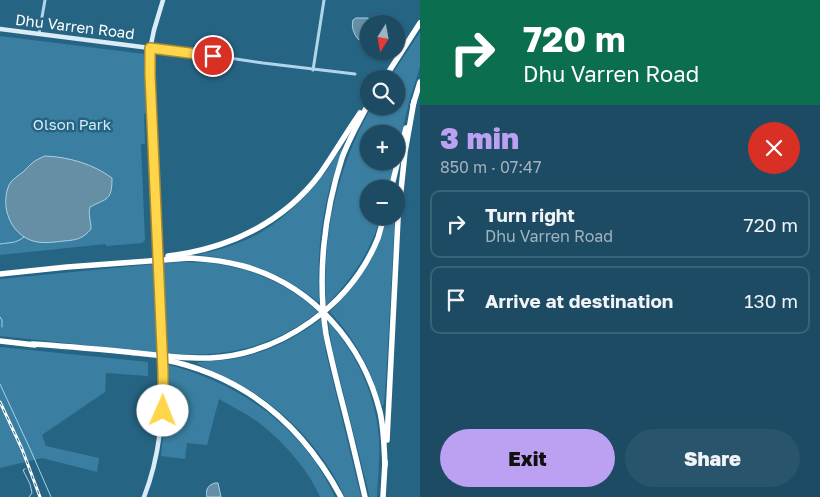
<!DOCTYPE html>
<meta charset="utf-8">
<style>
body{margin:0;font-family:"Golos Text",sans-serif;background:#29556c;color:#f1f3f6;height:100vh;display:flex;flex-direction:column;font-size:19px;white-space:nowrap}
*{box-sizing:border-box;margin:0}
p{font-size:16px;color:#a0b3be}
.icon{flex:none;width:28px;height:28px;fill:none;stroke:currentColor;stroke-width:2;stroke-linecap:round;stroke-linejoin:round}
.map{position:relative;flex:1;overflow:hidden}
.details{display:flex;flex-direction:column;background:#1c4b63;width:400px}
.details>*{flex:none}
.banner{background:#0b6e4f;color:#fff;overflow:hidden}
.needle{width:32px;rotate:191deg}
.tools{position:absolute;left:360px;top:15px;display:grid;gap:10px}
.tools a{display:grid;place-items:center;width:45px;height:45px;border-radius:50%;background:#1c4b63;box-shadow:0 1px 4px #0004,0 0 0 1px #3a6378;font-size:25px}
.pin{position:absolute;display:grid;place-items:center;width:42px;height:42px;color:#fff;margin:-21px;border:2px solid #fff;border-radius:50%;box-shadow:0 1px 5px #0007}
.me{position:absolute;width:55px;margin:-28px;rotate:1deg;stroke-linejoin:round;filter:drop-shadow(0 0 4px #0008)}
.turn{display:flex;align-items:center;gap:18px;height:105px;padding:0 20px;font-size:22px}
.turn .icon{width:65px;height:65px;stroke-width:2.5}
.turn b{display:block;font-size:35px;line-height:42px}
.round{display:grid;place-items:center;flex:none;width:52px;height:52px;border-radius:26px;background:#29556c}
.head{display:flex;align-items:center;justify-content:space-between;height:85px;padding:0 20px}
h1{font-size:30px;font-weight:800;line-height:38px;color:#bca0f2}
.cta{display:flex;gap:10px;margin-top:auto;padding:10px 20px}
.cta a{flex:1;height:58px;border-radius:30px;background:#bca0f2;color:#111;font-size:20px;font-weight:800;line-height:58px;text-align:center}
.cta a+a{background:#29556c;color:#f1f3f6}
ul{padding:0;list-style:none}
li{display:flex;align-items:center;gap:15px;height:68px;margin:0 10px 8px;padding:0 10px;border:2px solid #3a6378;border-radius:10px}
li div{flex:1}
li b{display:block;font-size:19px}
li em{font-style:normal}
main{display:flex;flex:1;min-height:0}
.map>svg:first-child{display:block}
</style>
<main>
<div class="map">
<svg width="420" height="497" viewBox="0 0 420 497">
<rect width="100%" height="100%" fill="#266484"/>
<g fill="#3a7fa1">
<path d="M420,32V67L409,102L396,156V134H369V161H395L388,189H369V216H381C371,251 352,280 326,305C322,234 337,168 372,106H396V79H389Z"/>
<path d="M0,36L144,54L146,113L144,114L145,144H141L145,240L142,243L106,246V244L0,255Z"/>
<path d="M343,147C340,159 335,170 331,183C320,222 317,262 319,302H318C283,273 242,259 197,255C214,251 232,246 248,239C273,228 296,207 314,186C320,179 328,170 332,162C335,157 339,151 343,147Z"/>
<path d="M388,216H395L386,379L384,405L382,406C370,367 357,342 330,312C359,280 375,258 388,216Z"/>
<path d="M189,262C196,263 202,262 209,263C248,267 290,284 318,312C272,348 223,359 165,353L161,263Z"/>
<path d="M155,264L159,353L0,336V279Z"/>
<path d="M321,319L326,353L361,497H345C324,452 288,412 244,387C229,378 211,372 196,363C207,360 221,361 234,359C266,353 295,339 321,319Z"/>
<path d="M328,322H329C357,355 376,395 379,439C380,459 378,478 377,497H369V494L333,352Z"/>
<path d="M0,347L148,362V376L106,373L105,392L42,435L46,446L99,458L97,472L42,458L0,468Z"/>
<path d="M165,364C238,382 304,427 335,497H320C307,467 277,434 249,416C239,410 229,405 219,399L207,445L187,443L185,459L161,456L166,408Z"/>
</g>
<g fill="#668fa5" stroke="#a4d2e8">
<path d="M356,18H368L370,22L369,24V29C364,32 364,37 359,40C354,35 351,27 353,20Z"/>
<path d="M45,156C69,157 93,164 112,178C112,201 107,198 90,207C88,215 91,221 91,229C83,239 76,240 64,241C54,242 43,244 33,241C10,234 0,206 9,185C12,179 18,176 23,172C32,163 33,161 45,156Z"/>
<path d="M215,483H218L221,497H207C205,490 208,485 215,483Z"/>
</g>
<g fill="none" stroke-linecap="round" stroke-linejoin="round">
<g stroke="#a4d2e8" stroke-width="1">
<path d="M0,244C11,242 15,244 24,237"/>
<path d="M0,317L2,320V327"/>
<path d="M0,384L31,451L51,497"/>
<path d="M25,469L23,470L30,484L32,493L29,497"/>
</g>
<g stroke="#b0d5e8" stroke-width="3">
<path d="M39,34L45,0"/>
<path d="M150,48L176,50L263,63L355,74"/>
<path d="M313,70L324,0"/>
</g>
<g stroke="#daecf7" stroke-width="4.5">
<path d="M0,29L150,48"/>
<path d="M144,497C160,456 163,415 163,371L149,54L154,30L163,0"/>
</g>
<g stroke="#fff" stroke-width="5.5">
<path d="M384,79L420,23"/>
<path d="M413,105L420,82"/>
<path d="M391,189L406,128"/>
<path d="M168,256C228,249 283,223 320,174C334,154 346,133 360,113"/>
<path d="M0,274L67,267L190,258C207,259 225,261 243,266C312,285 363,343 380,412C384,429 384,448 385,465"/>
<path d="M0,341L35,345"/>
<path d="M32,344C64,346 96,349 127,352C155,355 183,359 210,358C282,354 351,305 378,238C380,231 382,223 385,216"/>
<path d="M161,359C244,375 302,424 341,497"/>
<path d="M387,440L398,219L405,152L414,101"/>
<path d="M365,497C357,462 349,428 340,394C335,374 330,354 326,334C317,276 324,214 342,158C349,139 359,121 369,103"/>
<path d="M383,497L385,462"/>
</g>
<g stroke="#fff" stroke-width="3">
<path id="rail" d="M0,402L22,449L40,497"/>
</g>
<use href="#rail" stroke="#266484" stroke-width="1" stroke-dasharray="4" stroke-linecap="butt"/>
</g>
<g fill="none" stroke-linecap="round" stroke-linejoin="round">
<g stroke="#a68a30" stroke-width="12">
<path id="route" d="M163,411V371L150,75V48L213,56"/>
</g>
<use href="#route" stroke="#ffd54a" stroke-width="9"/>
</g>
<g text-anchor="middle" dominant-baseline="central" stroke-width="5" stroke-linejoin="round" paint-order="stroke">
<g font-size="15" fill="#fff" stroke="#266484">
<text transform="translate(75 26) rotate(7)">Dhu Varren Road</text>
</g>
<g font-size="15" fill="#d3ebf6" stroke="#266484">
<text x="72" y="124">Olson Park</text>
</g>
</g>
</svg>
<div class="tools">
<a><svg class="needle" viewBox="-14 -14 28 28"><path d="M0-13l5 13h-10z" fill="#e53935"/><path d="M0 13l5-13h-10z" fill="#a0b3be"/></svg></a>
<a><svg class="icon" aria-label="search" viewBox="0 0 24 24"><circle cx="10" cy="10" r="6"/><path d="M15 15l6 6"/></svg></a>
<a>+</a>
<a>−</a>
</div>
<div class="pin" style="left:213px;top:56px;background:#d93025"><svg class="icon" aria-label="arrive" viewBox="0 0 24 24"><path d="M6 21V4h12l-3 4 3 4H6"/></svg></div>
<svg class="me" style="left:163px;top:411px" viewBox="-20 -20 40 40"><circle r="19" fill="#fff"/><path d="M0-13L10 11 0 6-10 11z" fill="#ffd54a"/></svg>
</div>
<section class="details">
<div class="banner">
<div class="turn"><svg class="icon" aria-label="right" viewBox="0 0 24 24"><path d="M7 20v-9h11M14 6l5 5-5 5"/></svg><div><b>720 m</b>Dhu Varren Road</div></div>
</div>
<div class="head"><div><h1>3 min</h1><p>850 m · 07:47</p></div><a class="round" style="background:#d93025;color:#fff"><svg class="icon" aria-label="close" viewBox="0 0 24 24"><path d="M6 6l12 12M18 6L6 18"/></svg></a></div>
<ul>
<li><svg class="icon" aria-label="right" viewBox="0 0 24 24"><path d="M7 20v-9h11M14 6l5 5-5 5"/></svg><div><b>Turn right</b><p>Dhu Varren Road</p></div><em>720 m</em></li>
<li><svg class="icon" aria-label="arrive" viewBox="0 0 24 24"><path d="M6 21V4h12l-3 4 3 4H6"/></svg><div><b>Arrive at destination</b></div><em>130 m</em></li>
</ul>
<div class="cta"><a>Exit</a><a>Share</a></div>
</section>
</main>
